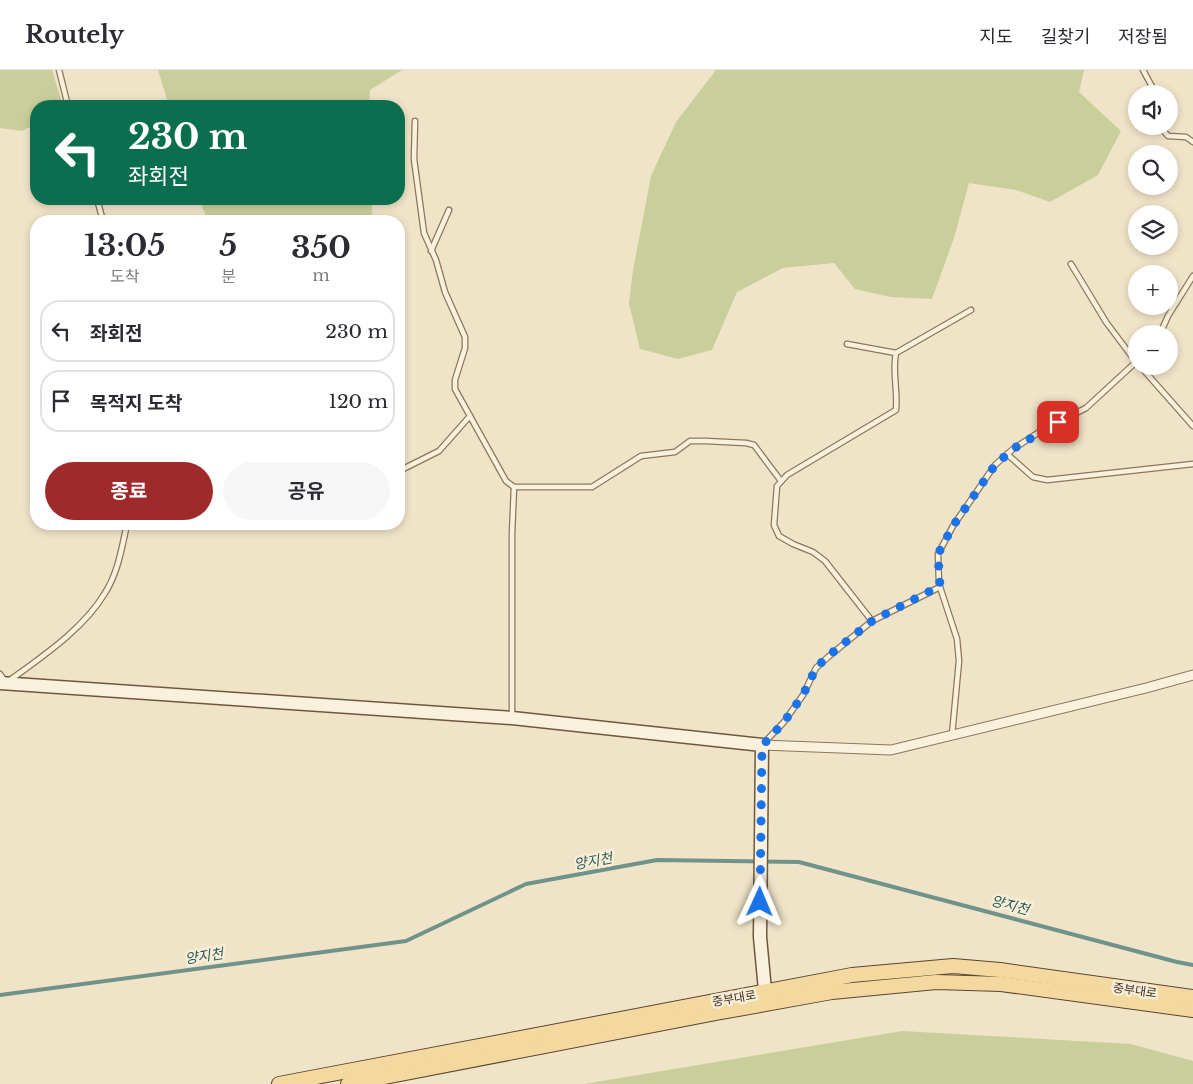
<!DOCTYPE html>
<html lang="ko">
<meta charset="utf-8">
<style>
body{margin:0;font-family:"Libre Baskerville","Noto Sans KR",serif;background:#f7f7f7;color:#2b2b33;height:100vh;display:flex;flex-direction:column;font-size:19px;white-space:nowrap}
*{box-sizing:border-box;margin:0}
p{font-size:16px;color:#7c7c81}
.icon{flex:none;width:28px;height:28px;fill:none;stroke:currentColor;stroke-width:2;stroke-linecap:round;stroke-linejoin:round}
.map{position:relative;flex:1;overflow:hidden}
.sheet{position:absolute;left:30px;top:145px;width:375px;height:315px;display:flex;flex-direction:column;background:#fff;border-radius:20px;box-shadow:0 2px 8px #0003}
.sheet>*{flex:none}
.top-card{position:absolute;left:30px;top:30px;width:375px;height:105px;border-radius:20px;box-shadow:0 2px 8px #0003;background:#0b6e4f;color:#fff;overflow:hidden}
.fabs{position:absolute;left:1128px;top:15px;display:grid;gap:10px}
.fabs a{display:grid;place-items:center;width:50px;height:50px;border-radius:50%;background:#fff;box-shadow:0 2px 8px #0003;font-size:25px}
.pin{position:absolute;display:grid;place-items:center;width:42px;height:42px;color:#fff;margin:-21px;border-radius:10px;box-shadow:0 2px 8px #0006}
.me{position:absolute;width:55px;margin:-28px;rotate:1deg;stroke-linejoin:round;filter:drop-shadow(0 0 4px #0008)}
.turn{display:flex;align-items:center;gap:18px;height:105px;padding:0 15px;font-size:22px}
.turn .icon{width:65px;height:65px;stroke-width:2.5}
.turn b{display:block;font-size:35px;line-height:42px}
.eta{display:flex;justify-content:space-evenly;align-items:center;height:85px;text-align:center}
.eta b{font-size:30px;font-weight:700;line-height:35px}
.button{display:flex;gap:10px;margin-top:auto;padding:10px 15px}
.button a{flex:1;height:58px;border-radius:30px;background:#9e2a2b;color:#fff;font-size:20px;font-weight:700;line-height:58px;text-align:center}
.button a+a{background:#f7f7f7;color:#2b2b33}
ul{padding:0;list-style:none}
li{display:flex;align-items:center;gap:15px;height:62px;margin:0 10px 8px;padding:0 5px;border:2px solid #e1e1e2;border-radius:20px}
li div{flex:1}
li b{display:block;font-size:19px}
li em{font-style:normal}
header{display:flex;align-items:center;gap:30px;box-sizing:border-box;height:70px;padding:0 25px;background:#fff;border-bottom:1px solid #e1e1e2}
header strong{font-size:24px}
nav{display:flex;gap:28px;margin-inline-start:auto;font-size:18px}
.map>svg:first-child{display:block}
</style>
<header>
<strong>Routely</strong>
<nav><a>지도</a><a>길찾기</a><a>저장됨</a></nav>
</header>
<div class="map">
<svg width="1193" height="1014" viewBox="0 0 1193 1014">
<rect width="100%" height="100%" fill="#f0e4c8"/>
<g fill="#c9cf9b">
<path d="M0,0H52L63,36H36V54L22,61L0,58Z"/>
<path d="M158,0H402L370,20L369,36H169Z"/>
<path d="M716,0H1084L1079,22L1121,61L1098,105L1050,132L1016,120L969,113L954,168L932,229L891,227L855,219L834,193L783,198L737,222L712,280L678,289L640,279L629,234L633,200L651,106L676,52Z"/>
<path d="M199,129H371L373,151H208Z"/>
<path d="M902,961L1131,974L1193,991V1014H584Z"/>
</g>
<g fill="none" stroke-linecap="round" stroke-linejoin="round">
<path stroke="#6f938a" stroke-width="4" d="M0,925L406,871L526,814L657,790L799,792L1177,892L1193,895"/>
<g stroke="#8d765c" stroke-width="7">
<g id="lane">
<path d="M59,0L68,36"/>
<path d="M1143,0L1156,24"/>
<path d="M415,51L414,89L424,163L436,190L445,222L465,267V278L455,310V319L506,411L514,417H592L641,386L675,382L690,371H705L746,373L754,375L781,411"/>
<path d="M1162,56L1163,60L1168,66L1186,67L1193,72"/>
<path d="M97,129L103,151"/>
<path d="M431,181L449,140"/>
<path d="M1160,264L1168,246L1193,206"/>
<path d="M847,274L896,283"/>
<path d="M1140,296L1193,356"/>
<path d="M1007,384L1033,407L1047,410L1193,394"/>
<path d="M399,401L439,381L470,346"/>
<path d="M872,551L825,491L813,482L793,474L779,466L774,455L777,416L787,405L896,340C898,320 892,302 896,283L971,240"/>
<path d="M0,604L6,613C40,588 83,560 105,523C118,503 122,477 127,454"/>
<path d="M512,647V464L514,417"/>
<path d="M952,665L959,591L957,569L939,514L938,484L953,456L995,395L1013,379L1044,359L1086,338L1136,292L1106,252L1071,194"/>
<path d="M763,674L784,652L803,625L816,598L828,587L872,551L940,517"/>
</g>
</g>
<g stroke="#8d765c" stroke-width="11">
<path id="street" d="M762,675L891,680L1146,618L1193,605"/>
</g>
<g stroke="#6f573f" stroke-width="15">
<path id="secondary" d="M0,613L512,648L762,675L760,867L766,931"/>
</g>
<g stroke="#5b4430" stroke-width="16">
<g id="primary">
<path d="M279,1014L852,905L953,896L1000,900L1193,927"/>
<path d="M348,1014L716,943L832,922L936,912L1001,914L1193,940"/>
</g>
</g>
<use href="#lane" stroke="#faf1dc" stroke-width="4.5"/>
<use href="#street" stroke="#faf1dc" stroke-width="9"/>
<use href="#secondary" stroke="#faf1dc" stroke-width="12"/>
<use href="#primary" stroke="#f3d9a0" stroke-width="14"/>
</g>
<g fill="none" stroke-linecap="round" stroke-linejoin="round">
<path stroke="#1a73e8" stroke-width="9" stroke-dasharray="0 16.2" d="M760,832L762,676L784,652L803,625L816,598L828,586L872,551L940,516L938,484L953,456L995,395L1013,379L1058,352"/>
</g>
<g text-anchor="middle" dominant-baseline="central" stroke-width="5" stroke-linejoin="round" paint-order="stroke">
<g font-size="12" fill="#3d2e20" stroke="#f7eed8">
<text transform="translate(1135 920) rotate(8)">중부대로</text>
<text transform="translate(734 928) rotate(-10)">중부대로</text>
</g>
<g font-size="14" font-style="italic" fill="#2f5d5a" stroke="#f7eed8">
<text transform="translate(593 791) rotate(-10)">양지천</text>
<text transform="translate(1010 835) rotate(15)">양지천</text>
<text transform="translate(204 886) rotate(-8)">양지천</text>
</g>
</g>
</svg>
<div class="fabs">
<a><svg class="icon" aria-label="sound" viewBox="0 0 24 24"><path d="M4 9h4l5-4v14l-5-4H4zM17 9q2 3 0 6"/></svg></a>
<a><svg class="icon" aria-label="search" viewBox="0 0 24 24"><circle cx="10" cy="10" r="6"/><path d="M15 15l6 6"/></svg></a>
<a><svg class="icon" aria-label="layers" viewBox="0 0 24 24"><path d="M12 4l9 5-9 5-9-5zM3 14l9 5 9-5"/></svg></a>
<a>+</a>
<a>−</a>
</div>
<div class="pin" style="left:1058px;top:352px;background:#d93025"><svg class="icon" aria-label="arrive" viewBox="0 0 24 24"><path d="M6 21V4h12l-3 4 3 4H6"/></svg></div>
<svg class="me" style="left:760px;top:832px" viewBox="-20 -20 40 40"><path d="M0-17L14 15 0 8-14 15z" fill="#1a73e8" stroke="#fff" stroke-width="4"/></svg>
<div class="top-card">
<div class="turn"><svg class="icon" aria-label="left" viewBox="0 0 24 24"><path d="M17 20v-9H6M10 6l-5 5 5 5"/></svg><div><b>230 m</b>좌회전</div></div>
</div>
<section class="sheet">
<div class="eta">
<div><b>13:05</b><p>도착</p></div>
<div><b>5</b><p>분</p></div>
<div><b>350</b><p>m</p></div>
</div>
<ul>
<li><svg class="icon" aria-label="left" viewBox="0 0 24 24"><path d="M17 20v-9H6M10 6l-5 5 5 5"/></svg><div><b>좌회전</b></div><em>230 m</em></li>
<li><svg class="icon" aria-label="arrive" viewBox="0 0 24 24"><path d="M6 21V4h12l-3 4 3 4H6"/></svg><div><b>목적지 도착</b></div><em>120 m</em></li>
</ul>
<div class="button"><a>종료</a><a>공유</a></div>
</section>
</div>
